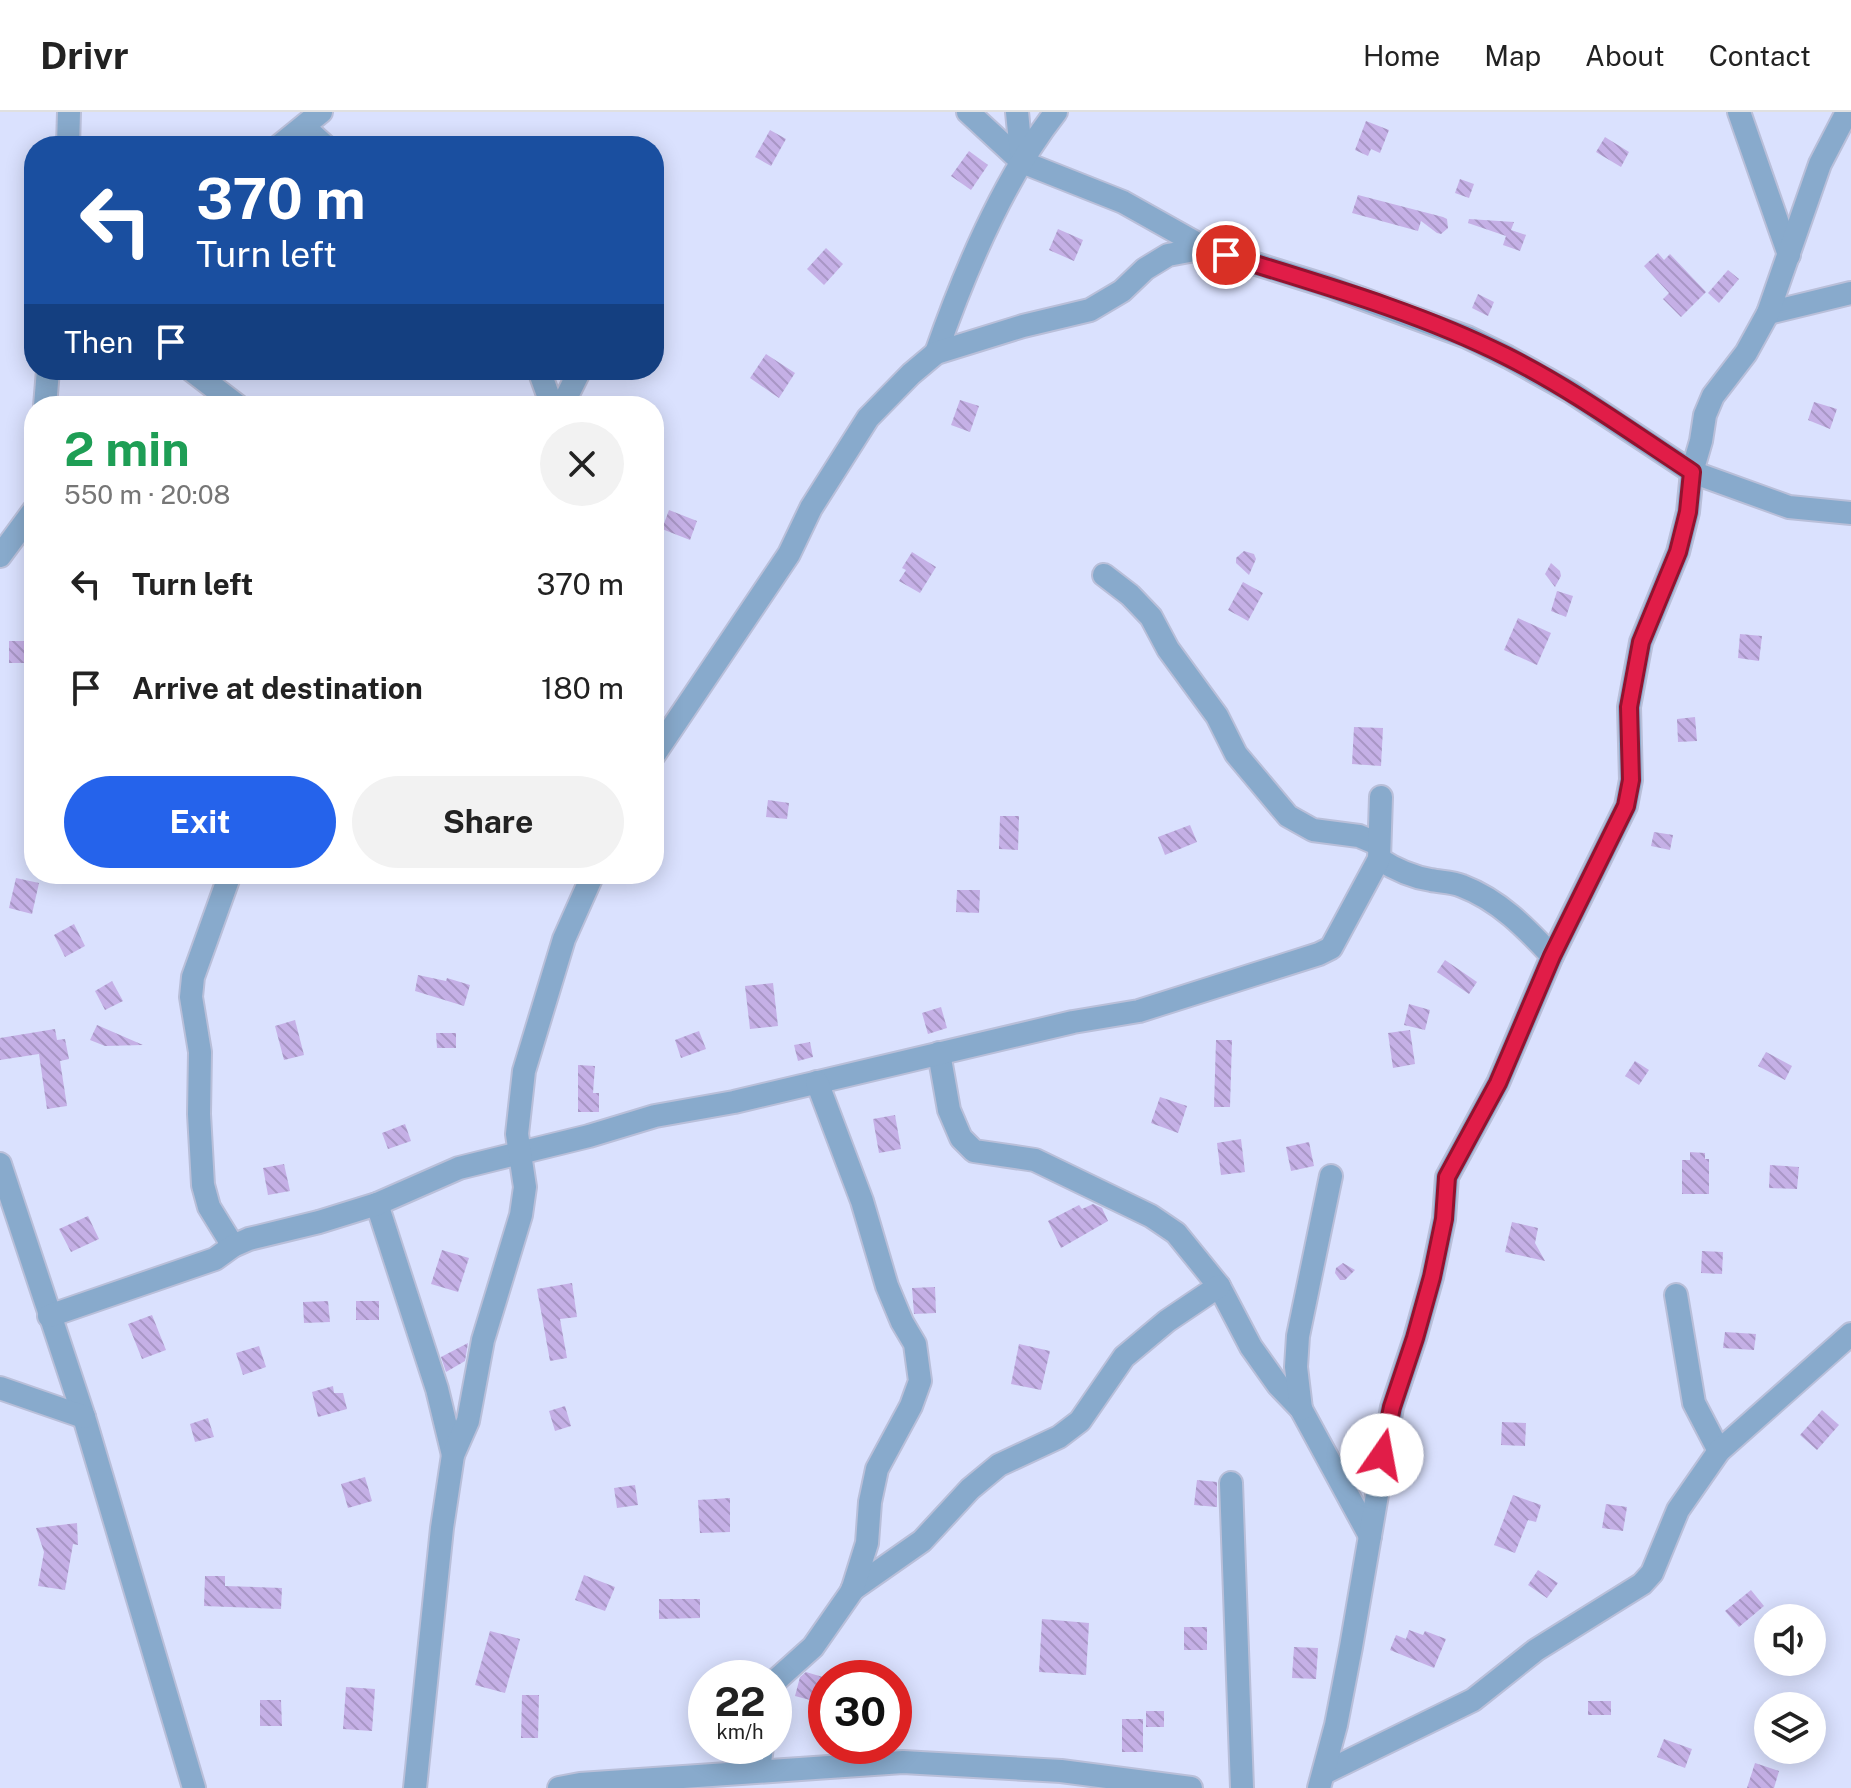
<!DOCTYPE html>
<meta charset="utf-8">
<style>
body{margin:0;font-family:"Public Sans",sans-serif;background:#f2f2f2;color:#222;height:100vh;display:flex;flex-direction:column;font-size:30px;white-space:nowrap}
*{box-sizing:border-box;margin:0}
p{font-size:26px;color:#767676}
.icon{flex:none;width:44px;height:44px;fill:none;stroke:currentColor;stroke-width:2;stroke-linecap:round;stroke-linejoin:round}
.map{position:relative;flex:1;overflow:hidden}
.sheet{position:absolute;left:24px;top:284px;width:640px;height:488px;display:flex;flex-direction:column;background:#fff;border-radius:32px;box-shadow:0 4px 20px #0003}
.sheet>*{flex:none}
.guide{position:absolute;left:24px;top:24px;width:640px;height:244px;border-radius:32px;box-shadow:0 4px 20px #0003;background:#1a4fa0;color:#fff;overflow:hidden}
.buttons{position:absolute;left:1754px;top:1492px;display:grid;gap:16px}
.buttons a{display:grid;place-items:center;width:72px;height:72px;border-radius:50%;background:#fff;box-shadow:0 4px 20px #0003;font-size:40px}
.speed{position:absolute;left:688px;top:1548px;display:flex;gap:16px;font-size:40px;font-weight:700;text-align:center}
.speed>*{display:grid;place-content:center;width:104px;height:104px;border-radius:50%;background:#fff;box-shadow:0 4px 20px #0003;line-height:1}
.speed small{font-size:20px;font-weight:400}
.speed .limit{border:12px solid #d22;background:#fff;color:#111}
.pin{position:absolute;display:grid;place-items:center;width:68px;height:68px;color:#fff;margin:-34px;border:4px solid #fff;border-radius:50%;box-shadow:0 2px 8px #0007}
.me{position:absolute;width:88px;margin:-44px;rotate:12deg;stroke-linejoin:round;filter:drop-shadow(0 0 6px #0008)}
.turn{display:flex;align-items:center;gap:28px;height:168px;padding:0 40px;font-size:36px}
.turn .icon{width:104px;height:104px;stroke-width:2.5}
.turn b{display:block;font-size:56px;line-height:68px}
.then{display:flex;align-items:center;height:76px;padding:0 40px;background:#0003;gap:16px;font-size:30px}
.round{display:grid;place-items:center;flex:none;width:84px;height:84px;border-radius:42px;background:#f2f2f2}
.summary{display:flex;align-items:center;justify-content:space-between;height:136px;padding:0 40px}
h1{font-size:48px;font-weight:700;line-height:60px;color:#1e9e55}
.button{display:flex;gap:16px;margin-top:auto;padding:16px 40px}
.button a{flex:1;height:92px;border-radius:48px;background:#2563eb;color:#fff;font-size:32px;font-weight:700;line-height:92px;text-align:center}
.button a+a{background:#f2f2f2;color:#222}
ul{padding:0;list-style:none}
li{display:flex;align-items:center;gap:24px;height:104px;padding:0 40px}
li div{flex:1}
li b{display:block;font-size:30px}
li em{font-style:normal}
header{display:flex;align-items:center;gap:48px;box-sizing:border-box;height:112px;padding:0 40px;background:#fff;border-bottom:2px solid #e0e0e0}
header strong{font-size:38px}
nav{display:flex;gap:44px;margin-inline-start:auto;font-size:28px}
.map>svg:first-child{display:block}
</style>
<header>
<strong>Drivr</strong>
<nav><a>Home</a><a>Map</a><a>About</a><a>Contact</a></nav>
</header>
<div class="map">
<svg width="1851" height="1676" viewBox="0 0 1851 1676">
<defs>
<pattern id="building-back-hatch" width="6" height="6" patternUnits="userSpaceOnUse" patternTransform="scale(2)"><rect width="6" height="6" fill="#c5b0e6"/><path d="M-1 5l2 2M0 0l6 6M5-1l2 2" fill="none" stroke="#a896c5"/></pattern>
</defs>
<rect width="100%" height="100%" fill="#dae1fe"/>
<g fill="url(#building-back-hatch)">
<path d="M1366,9L1389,18L1380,41L1371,37L1368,44L1355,38Z"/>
<path d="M770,18L786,27L771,54L755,45Z"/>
<path d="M1605,25L1629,40L1621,55L1596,40Z"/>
<path d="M969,39L988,53L971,78L951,64Z"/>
<path d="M1460,67L1474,72L1469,86L1455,81Z"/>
<path d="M1358,83L1443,105L1447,107L1448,116L1441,122L1437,121L1421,109L1418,119L1352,101Z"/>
<path d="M1469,107L1514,110L1511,118L1526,123L1520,139L1503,133L1506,124L1468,111Z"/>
<path d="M1058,117L1083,128L1074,149L1049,138Z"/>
<path d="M826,136L843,152L824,173L807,157Z"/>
<path d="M1658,141L1664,148L1670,142L1706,180L1681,205L1663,187L1669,181L1644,154Z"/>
<path d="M1728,158L1739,167L1719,191L1708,181Z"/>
<path d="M1478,182L1494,190L1488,204L1472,196Z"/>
<path d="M766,242L795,261L779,286L750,266Z"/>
<path d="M960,288L979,294L970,320L951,313Z"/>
<path d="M1814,290L1837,297L1830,317L1808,308Z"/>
<path d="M669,398L697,409L690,428L662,417Z"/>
<path d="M1244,439L1254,442L1256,447L1249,463L1236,451V446Z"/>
<path d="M912,440L936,455L920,481L899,469L906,458L902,456Z"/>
<path d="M1551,451L1560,459L1561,464L1555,475L1545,462Z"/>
<path d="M1243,470L1263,481L1248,509L1228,498Z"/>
<path d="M1557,479L1573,484L1566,505L1551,499Z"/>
<path d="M1518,506L1551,521L1537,553L1504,538Z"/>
<path d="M1740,522L1762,524L1759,549L1738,546Z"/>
<rect x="9" y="529" width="19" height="22"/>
<path d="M1695,605L1697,629L1678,630L1677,607Z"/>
<path d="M1354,615L1383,616L1381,654L1352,652Z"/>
<path d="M768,688L789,691L787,707L766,705Z"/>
<path d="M1000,704H1019L1018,738L999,737Z"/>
<path d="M1190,713L1197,730L1165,743L1158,725Z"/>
<path d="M1654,720L1673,723L1670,738L1651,734Z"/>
<path d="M16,766L39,771L32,802L9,796Z"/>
<path d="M957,778H980L979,801L956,800Z"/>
<path d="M74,812L85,834L65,845L54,823Z"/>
<path d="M1445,848L1477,870L1469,882L1437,860Z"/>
<path d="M418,863L446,869L447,866L470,873L464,894L415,879Z"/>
<path d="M112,869L123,889L105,898L95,879Z"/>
<path d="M773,871L778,914L750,917L745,874Z"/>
<path d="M1409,892L1430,898L1425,918L1404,913Z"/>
<path d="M941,895L947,916L928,922L922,901Z"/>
<path d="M295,908L304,943L284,948L275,914Z"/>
<path d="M97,913L143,933L105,934L90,928Z"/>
<path d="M55,917L57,928L65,927L69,947L60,949L67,994L47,997L39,942L0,948V926Z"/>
<path d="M1410,918L1415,952L1393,956L1388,921Z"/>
<path d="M699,919L706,937L681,946L675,928Z"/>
<path d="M436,921H456V936H437Z"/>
<path d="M1216,928H1232L1230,995H1214Z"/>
<path d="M810,930L813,945L798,949L794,933Z"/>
<path d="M1766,940L1792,954L1785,968L1758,954Z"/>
<path d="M1635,949L1649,958L1639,973L1625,964Z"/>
<path d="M578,953L595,954L593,981H599V1000H578Z"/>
<path d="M1160,985L1187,994L1178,1021L1151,1011Z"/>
<path d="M895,1003L901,1037L879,1041L873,1007Z"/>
<path d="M405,1012L411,1029L388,1037L382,1021Z"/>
<path d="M1241,1027L1245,1060L1221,1063L1217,1031Z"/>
<path d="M1309,1030L1314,1054L1291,1059L1286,1035Z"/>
<path d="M1690,1040L1705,1041V1047H1709V1082H1682V1048H1690Z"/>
<path d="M284,1052L290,1079L268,1083L263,1056Z"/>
<path d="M1770,1053L1799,1055L1797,1077L1769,1076Z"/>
<path d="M1093,1092L1102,1096L1108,1109L1061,1136L1048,1109L1079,1093L1082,1097Z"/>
<path d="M88,1104L99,1127L71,1140L59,1117Z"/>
<path d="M1512,1110L1538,1116L1535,1131L1545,1149L1505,1140Z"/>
<path d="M442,1138L469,1146L458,1180L431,1172Z"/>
<path d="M1702,1139L1723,1140L1722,1162L1701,1161Z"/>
<path d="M1343,1151L1355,1158L1345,1168H1340L1335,1161L1336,1156Z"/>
<path d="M572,1171L577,1205L560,1207L567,1246L550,1249L537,1177Z"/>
<path d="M935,1175L936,1201L914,1202L912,1176Z"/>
<path d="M328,1189L330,1210L304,1211L303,1190Z"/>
<rect x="356" y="1189" width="23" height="19"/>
<path d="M152,1203L166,1238L142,1247L128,1212Z"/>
<path d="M1725,1220L1756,1222L1754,1238L1723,1236Z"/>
<path d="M468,1231L465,1249L446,1260L441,1245Z"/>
<path d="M1019,1232L1050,1239L1041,1278L1011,1272Z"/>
<path d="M259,1234L266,1255L243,1263L236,1241Z"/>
<path d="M333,1274L334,1281H343L347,1297L318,1305L312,1280Z"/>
<path d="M565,1294L571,1314L555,1319L549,1299Z"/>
<path d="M1822,1298L1839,1313L1817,1338L1800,1323Z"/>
<path d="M208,1306L214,1325L195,1330L190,1312Z"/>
<path d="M1502,1310L1526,1311L1525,1334L1501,1333Z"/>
<path d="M365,1365L372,1389L348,1396L341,1372Z"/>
<path d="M1197,1368L1217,1370V1395L1194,1393Z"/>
<path d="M635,1373L638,1393L617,1396L614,1376Z"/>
<path d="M1513,1383L1541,1393L1536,1410L1528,1408L1515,1441L1494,1433Z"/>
<path d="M730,1386V1420L700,1421L698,1388Z"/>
<path d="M1606,1392L1627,1395L1623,1419L1602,1416Z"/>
<path d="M77,1411L78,1433L73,1432L65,1478L38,1474L44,1440L36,1416Z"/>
<path d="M1538,1458L1558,1471L1547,1486L1528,1473Z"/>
<path d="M584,1463L615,1475L605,1499L575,1488Z"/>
<path d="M205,1464H225V1474L282,1476L281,1497L204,1494Z"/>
<path d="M1751,1478L1764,1494L1739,1515L1725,1499Z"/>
<path d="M659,1487H700V1506L659,1507Z"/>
<path d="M1042,1507L1089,1511L1086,1563L1039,1560Z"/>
<rect x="1184" y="1515" width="23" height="23"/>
<path d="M1409,1518L1423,1523L1425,1519L1446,1527L1434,1556L1390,1538L1396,1523L1406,1527Z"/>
<path d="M490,1519L520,1527L505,1581L475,1573Z"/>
<path d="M1294,1535L1318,1536L1316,1567L1292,1566Z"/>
<path d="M806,1560L826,1566V1599L808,1594L810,1588L795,1584L800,1565Z"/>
<path d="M346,1575L375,1577L372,1619L343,1617Z"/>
<path d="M522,1583H539L538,1626H521Z"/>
<path d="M260,1588H281L282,1614H260Z"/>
<rect x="1588" y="1589" width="23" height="14"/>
<rect x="1146" y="1599" width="18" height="16"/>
<rect x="1122" y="1607" width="21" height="33"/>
<path d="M1664,1627L1692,1637L1685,1656L1657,1645Z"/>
<path d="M1755,1651L1779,1659L1774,1676H1747Z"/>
</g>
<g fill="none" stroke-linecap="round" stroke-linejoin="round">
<g stroke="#b9bfd9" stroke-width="26">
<g id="minor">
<path d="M968,0L1022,50L1123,90L1205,136L1330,175L1467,225L1508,245L1571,280L1692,360L1789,395L1851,401"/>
<path d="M1017,0L1022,50"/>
<path d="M1739,0L1789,143"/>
<path d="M304,15L325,34"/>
<path d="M68,34L69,0"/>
<path d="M279,34L321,0"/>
<path d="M1768,201L1851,181"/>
<path d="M936,241C964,161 1003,67 1056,0"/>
<path d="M191,258L238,294"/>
<path d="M539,258L552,294"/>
<path d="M45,294L48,258"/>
<path d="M562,294L580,258"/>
<path d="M0,444L34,398"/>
<path d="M1104,463L1130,483L1151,505L1168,537L1217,604L1236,642L1288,704L1313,718L1359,724L1378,732"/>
<path d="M654,643L789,442L811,396L868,306L911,262L936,241L1023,214L1090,198L1122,179L1145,157L1168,143L1205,136"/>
<path d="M1379,747C1396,758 1412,765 1431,768C1441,770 1453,770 1462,774C1499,788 1526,816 1552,844"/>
<path d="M230,762L193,865L191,885L200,940L199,1002L203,1073L209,1095L233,1134"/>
<path d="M939,941L949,998L961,1026L974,1039L1035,1048L1151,1104L1176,1121L1219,1174L1251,1235L1278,1273L1301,1297L1370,1424"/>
<path d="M0,1052L84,1305L194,1676"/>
<path d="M377,1092L437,1277L453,1343"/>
<path d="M1676,1183L1694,1291L1719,1339"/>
<path d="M49,1204L215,1147L233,1134L249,1127L319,1110L377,1092L459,1056L589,1024L655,1004L734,990L1073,910L1139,899L1319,842L1331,836L1379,747L1381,685"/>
<path d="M0,1276L84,1305"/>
<path d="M1301,1297L1296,1255L1298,1224L1331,1064"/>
<path d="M1231,1371L1242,1676"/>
<path d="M852,1478L922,1429L970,1377L999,1353L1059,1325L1080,1309L1124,1245L1167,1209L1219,1174"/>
<path d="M774,1570L813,1535L852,1479L867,1431L870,1390L877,1357L911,1294L920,1269L915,1232L902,1210L887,1174L862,1089L817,970"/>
<path d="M759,1659L762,1634"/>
<path d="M1324,1661L1473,1588L1536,1538L1642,1472L1652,1461L1678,1398L1719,1339L1851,1222"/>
<path d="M415,1676L442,1416L453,1343L468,1309L483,1228L521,1103L525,1075L517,1022L524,959L564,827L593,762"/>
<path d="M559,1676L580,1672L903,1650L1061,1659L1191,1676"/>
<path d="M1319,1676L1336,1613L1351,1535L1392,1295L1415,1226L1432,1165L1444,1107L1447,1065L1498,971L1552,844L1626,694L1631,668L1629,595L1641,530L1678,440L1688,400L1692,360L1701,329L1705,303L1713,284L1746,241L1768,201L1820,52L1847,0"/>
</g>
</g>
<use href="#minor" stroke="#8ac" stroke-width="22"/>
</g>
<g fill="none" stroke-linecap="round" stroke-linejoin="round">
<g stroke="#92132f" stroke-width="20">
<path id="route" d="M1226,143C1319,172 1419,200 1506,244C1572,277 1631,320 1692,360L1688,400L1678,440L1641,530L1629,595L1631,668L1626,694L1552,844L1498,971L1447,1065L1444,1107L1432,1165L1415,1226L1392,1295L1382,1343"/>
</g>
<use href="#route" stroke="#e11d48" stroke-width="14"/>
</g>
</svg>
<div class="buttons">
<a><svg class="icon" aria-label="sound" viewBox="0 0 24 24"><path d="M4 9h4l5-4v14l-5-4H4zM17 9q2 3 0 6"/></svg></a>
<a><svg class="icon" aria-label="layers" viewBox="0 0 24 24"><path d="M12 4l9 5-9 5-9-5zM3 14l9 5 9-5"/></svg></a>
</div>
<div class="speed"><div>22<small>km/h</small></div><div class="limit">30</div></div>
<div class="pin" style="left:1226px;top:143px;background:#d93025"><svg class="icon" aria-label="arrive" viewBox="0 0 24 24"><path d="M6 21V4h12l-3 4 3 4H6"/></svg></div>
<svg class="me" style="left:1382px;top:1343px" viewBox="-20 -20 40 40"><circle r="19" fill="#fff"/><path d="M0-13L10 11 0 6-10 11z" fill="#e11d48"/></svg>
<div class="guide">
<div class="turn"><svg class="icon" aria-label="left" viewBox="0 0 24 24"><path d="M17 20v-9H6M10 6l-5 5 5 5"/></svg><div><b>370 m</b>Turn left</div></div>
<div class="then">Then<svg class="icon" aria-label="arrive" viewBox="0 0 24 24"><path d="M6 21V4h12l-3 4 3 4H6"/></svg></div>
</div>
<section class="sheet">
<div class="summary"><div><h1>2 min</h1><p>550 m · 20:08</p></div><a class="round"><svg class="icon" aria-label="close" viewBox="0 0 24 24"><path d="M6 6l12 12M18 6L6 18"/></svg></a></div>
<ul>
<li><svg class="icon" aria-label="left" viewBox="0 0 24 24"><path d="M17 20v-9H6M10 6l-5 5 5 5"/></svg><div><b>Turn left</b></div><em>370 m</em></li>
<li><svg class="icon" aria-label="arrive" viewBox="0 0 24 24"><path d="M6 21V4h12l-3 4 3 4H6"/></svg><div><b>Arrive at destination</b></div><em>180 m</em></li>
</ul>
<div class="button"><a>Exit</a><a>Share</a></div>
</section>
</div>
